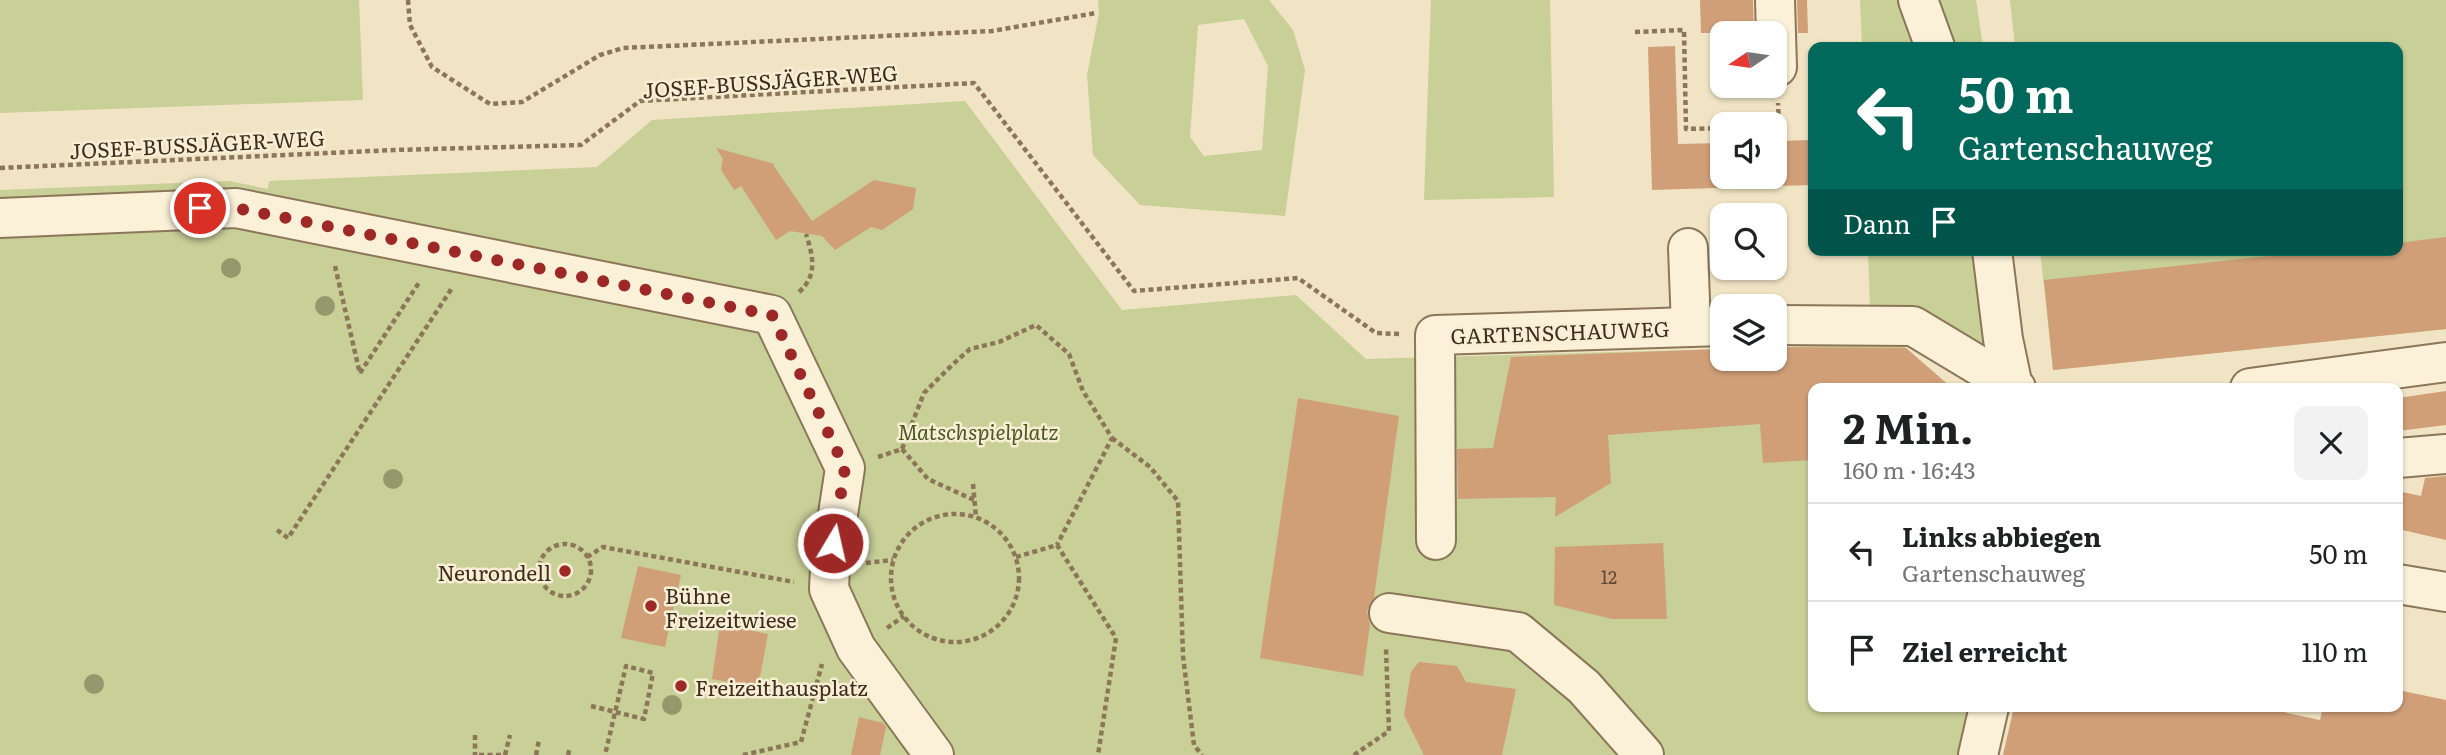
<!DOCTYPE html>
<html lang="de">
<meta charset="utf-8">
<style>
body{margin:0;font-family:Literata,serif;background:#f2f2f2;color:#202124;height:100vh;display:flex;flex-direction:column;font-size:26px;white-space:nowrap}
*{box-sizing:border-box;margin:0}
p{font-size:23px;color:#757577}
.icon{flex:none;width:38px;height:38px;fill:none;stroke:currentColor;stroke-width:2;stroke-linecap:round;stroke-linejoin:round}
.map{position:relative;flex:1;overflow:hidden}
.drawer{position:absolute;left:1808px;top:383px;width:595px;height:329px;display:flex;flex-direction:column;background:#fff;border-radius:14px;box-shadow:0 2px 5px #0004}
.drawer>*{flex:none}
.hud{position:absolute;left:1808px;top:42px;width:595px;height:214px;border-radius:14px;box-shadow:0 2px 5px #0004;background:#00695c;color:#fff;overflow:hidden}
.needle{width:46px;rotate:257deg}
.controls{position:absolute;left:1710px;top:21px;display:grid;gap:14px}
.controls a{display:grid;place-items:center;width:77px;height:77px;border-radius:14px;background:#fff;box-shadow:0 2px 5px #0004;font-size:35px}
.pin{position:absolute;display:grid;place-items:center;width:60px;height:60px;color:#fff;margin:-30px;border:4px solid #fff;border-radius:50%;box-shadow:0 2px 7px #0007}
.me{position:absolute;width:77px;margin:-38px;rotate:9deg;stroke-linejoin:round;filter:drop-shadow(0 0 5px #0008)}
.turn{display:flex;align-items:center;gap:24px;height:147px;padding:0 35px;font-size:32px}
.turn .icon{width:91px;height:91px;stroke-width:2.5}
.turn b{display:block;font-size:49px;line-height:60px}
.then{display:flex;align-items:center;height:66px;padding:0 35px;background:#0003;gap:14px;font-size:26px}
.round{display:grid;place-items:center;flex:none;width:74px;height:74px;border-radius:14px;background:#f2f2f2}
.head{display:flex;align-items:center;justify-content:space-between;height:119px;padding:0 35px}
h1{font-size:42px;font-weight:700;line-height:52px}
ul{padding:0;list-style:none}
li{display:flex;align-items:center;gap:21px;height:98px;padding:0 35px;border-top:2px solid #e0e0e0}
li div{flex:1}
li b{display:block;font-size:26px}
li em{font-style:normal}
.map>svg:first-child{display:block}
</style>
<div class="map">
<svg width="2446" height="755" viewBox="0 0 2446 755">
<rect width="100%" height="100%" fill="#f0e4c4"/>
<g fill="#c8cf97" fill-rule="evenodd">
<path d="M0,0H359L363,100L0,113Z"/>
<path d="M1098,0H1269L1293,30L1305,70L1285,216L1140,205L1093,155L1087,75L1099,13ZM1244,19L1268,66L1262,150L1204,156L1190,137L1198,25Z"/>
<path d="M1431,0H1550L1554,197L1424,200Z"/>
<path d="M1860,0H1901L1920,47H1862Z"/>
<path d="M1939,0H1976L1983,47H1955Z"/>
<path d="M2010,0H2446V329L2053,370L2040,250H2398V47H2015Z"/>
<path d="M965,101L1122,310L1296,295L1366,359L1722,349V359H1774L1775,347L1900,343L1952,388H1813V707H1969L1958,755H0V190L229,181L268,189L269,181L597,167L652,120Z"/>
<path d="M1868,250H1976L1984,300L1983,352L1938,319L1870,307Z"/>
</g>
<g fill="#d09f78">
<path d="M1700,0H1753L1754,33H1701Z"/>
<path d="M1797,0H1807L1808,33H1798Z"/>
<path d="M1675,46L1678,144L1722,143V177H1774V141L1811,140L1812,185L1652,190L1648,47Z"/>
<path d="M716,148L775,164L773,165L812,221L874,180L916,188L913,209L882,230L871,227L835,250L822,236L790,231L776,240L741,186L734,190L721,170L723,159Z"/>
<path d="M2446,237V329L2053,370L2044,280L2325,250H2398V243Z"/>
<path d="M1774,347L1906,348L1952,388H1813V460L1763,463L1760,424L1608,435L1611,483L1555,517L1556,497L1458,499L1457,449L1493,448L1511,357L1722,349V359H1774Z"/>
<path d="M2446,391V425L2398,431V398Z"/>
<path d="M1298,398L1399,416L1374,598L1367,611L1370,624L1363,676L1260,658Z"/>
<path d="M2446,476V540L2398,529V491L2421,496L2425,478Z"/>
<path d="M1663,543L1667,619H1612L1554,605L1555,547Z"/>
<path d="M638,566L681,575L665,647L621,638Z"/>
<path d="M720,624L768,634L758,688L712,679Z"/>
<path d="M1419,662L1457,666L1466,682L1516,689L1502,755H1424L1404,715L1411,672Z"/>
<path d="M2398,690L2446,700V755H2003L2014,707H2260L2320,720L2323,707H2398Z"/>
<path d="M859,717L883,723L886,727L880,755H851Z"/>
</g>
<g fill="none" stroke-linecap="round" stroke-linejoin="round">
<g stroke="#8c7659" stroke-width="42">
<g id="minor">
<path d="M1775,0L1777,67"/>
<path d="M1918,0L1935,47"/>
<path d="M0,218L236,208L772,315L845,468L830,567L829,589L856,648L934,755"/>
<path d="M1688,248L1691,327"/>
<path d="M1992,250L2003,339L2013,387"/>
<path d="M1774,325L1913,326L2016,388"/>
<path d="M2250,388L2446,362"/>
<path d="M2398,458L2446,454"/>
<path d="M1436,540L1435,335L1722,326"/>
<path d="M2398,584L2446,592"/>
<path d="M1389,613L1518,632L1584,687L1644,755"/>
<path d="M1978,755L1989,707"/>
</g>
</g>
<g stroke="#8c7659" stroke-width="4.5" stroke-dasharray="5 3.5" stroke-linecap="butt">
<path d="M408,0L410,25L432,67L490,104L522,102L600,55L623,48L992,31L1096,13"/>
<path d="M1635,32L1684,30L1686,129L1722,128"/>
<path d="M1810,95H1813"/>
<path d="M1774,126H1779L1778,103"/>
<path d="M0,168L394,150L581,145L640,101L974,83L1134,291L1298,278L1376,333L1399,334"/>
<path d="M335,266L360,374"/>
<path d="M799,292C818,275 813,256 806,234"/>
<path d="M360,373L420,281"/>
<path d="M1112,438L1150,467L1178,501L1183,656L1194,745L1202,755"/>
<path d="M902,449L928,479L974,500"/>
<path d="M878,457L902,449L924,393L952,365L970,349L999,342L1036,325L1069,354L1083,391L1112,438L1057,545"/>
<path d="M973,484L976,517"/>
<circle cx="955" cy="578" r="64"/>
<path d="M277,530L288,538L452,288"/>
<circle cx="565" cy="570" r="26"/>
<path d="M587,557L603,547L794,582"/>
<path d="M1016,557L1057,545L1116,638L1098,755"/>
<path d="M866,563L893,560"/>
<path d="M887,628L904,616"/>
<path d="M591,706L644,719L653,673L626,666L605,755"/>
<path d="M475,735V755"/>
<path d="M479,755H502"/>
<path d="M505,755L510,735"/>
<path d="M536,755L539,740"/>
<path d="M568,755L570,747"/>
<path d="M743,755L801,742L822,664"/>
<path d="M1354,755L1389,731L1386,649"/>
</g>
<use href="#minor" stroke="#faf1d8" stroke-width="38"/>
</g>
<g fill="#95986c">
<circle cx="231" cy="268" r="10"/>
<circle cx="325" cy="306" r="10"/>
<circle cx="393" cy="479" r="10"/>
<circle cx="94" cy="684" r="10"/>
<circle cx="672" cy="705" r="10"/>
</g>
<g fill="none" stroke-linecap="round" stroke-linejoin="round">
<path stroke="#9e2826" stroke-width="12" stroke-dasharray="0 21.6" d="M200,208H236L772,315L845,468L833,543"/>
</g>
<g fill="#9e2826" stroke="#f7eed4" stroke-width="2.5">
<circle cx="565" cy="571" r="7"/>
<circle cx="651" cy="606" r="7"/>
<circle cx="681" cy="686" r="7"/>
</g>
<g text-anchor="middle" dominant-baseline="central" stroke-width="5" stroke-linejoin="round" paint-order="stroke">
<g font-size="18" fill="#614a34">
<text x="1609" y="576">12</text>
</g>
<g font-size="21" fill="#3c2d1e" stroke="#f7eed4">
<text transform="translate(770 80) rotate(-4)">JOSEF-BUSSJÄGER-WEG</text>
<text transform="translate(197 143) rotate(-3)">JOSEF-BUSSJÄGER-WEG</text>
<text transform="translate(1560 331) rotate(-2)">GARTENSCHAUWEG</text>
</g>
<g font-size="21" font-style="italic" fill="#4b5924" stroke="#f7eed4">
<text x="978" y="430">Matschspielplatz</text>
</g>
<g font-size="21" fill="#3c2d1e" stroke="#f7eed4" text-anchor="start">
<text x="551" y="571" text-anchor="end">Neurondell</text>
<text x="665" y="594">Bühne<tspan x="665" dy="24">Freizeitwiese</tspan></text>
<text x="695" y="686">Freizeithausplatz</text>
</g>
</g>
</svg>
<div class="controls">
<a><svg class="needle" viewBox="-14 -14 28 28"><path d="M0-13l5 13h-10z" fill="#e53935"/><path d="M0 13l5-13h-10z" fill="#757577"/></svg></a>
<a><svg class="icon" aria-label="sound" viewBox="0 0 24 24"><path d="M4 9h4l5-4v14l-5-4H4zM17 9q2 3 0 6"/></svg></a>
<a><svg class="icon" aria-label="search" viewBox="0 0 24 24"><circle cx="10" cy="10" r="6"/><path d="M15 15l6 6"/></svg></a>
<a><svg class="icon" aria-label="layers" viewBox="0 0 24 24"><path d="M12 4l9 5-9 5-9-5zM3 14l9 5 9-5"/></svg></a>
</div>
<div class="pin" style="left:200px;top:208px;background:#d93025"><svg class="icon" aria-label="arrive" viewBox="0 0 24 24"><path d="M6 21V4h12l-3 4 3 4H6"/></svg></div>
<svg class="me" style="left:833px;top:543px" viewBox="-20 -20 40 40"><circle r="17" fill="#9e2826" stroke="#fff" stroke-width="3"/><path d="M0-11L8 9 0 5-8 9z" fill="#fff"/></svg>
<div class="hud">
<div class="turn"><svg class="icon" aria-label="left" viewBox="0 0 24 24"><path d="M17 20v-9H6M10 6l-5 5 5 5"/></svg><div><b>50 m</b>Gartenschauweg</div></div>
<div class="then">Dann<svg class="icon" aria-label="arrive" viewBox="0 0 24 24"><path d="M6 21V4h12l-3 4 3 4H6"/></svg></div>
</div>
<section class="drawer">
<div class="head"><div><h1>2 Min.</h1><p>160 m · 16:43</p></div><a class="round"><svg class="icon" aria-label="close" viewBox="0 0 24 24"><path d="M6 6l12 12M18 6L6 18"/></svg></a></div>
<ul>
<li><svg class="icon" aria-label="left" viewBox="0 0 24 24"><path d="M17 20v-9H6M10 6l-5 5 5 5"/></svg><div><b>Links abbiegen</b><p>Gartenschauweg</p></div><em>50 m</em></li>
<li><svg class="icon" aria-label="arrive" viewBox="0 0 24 24"><path d="M6 21V4h12l-3 4 3 4H6"/></svg><div><b>Ziel erreicht</b></div><em>110 m</em></li>
</ul>
</section>
</div>
